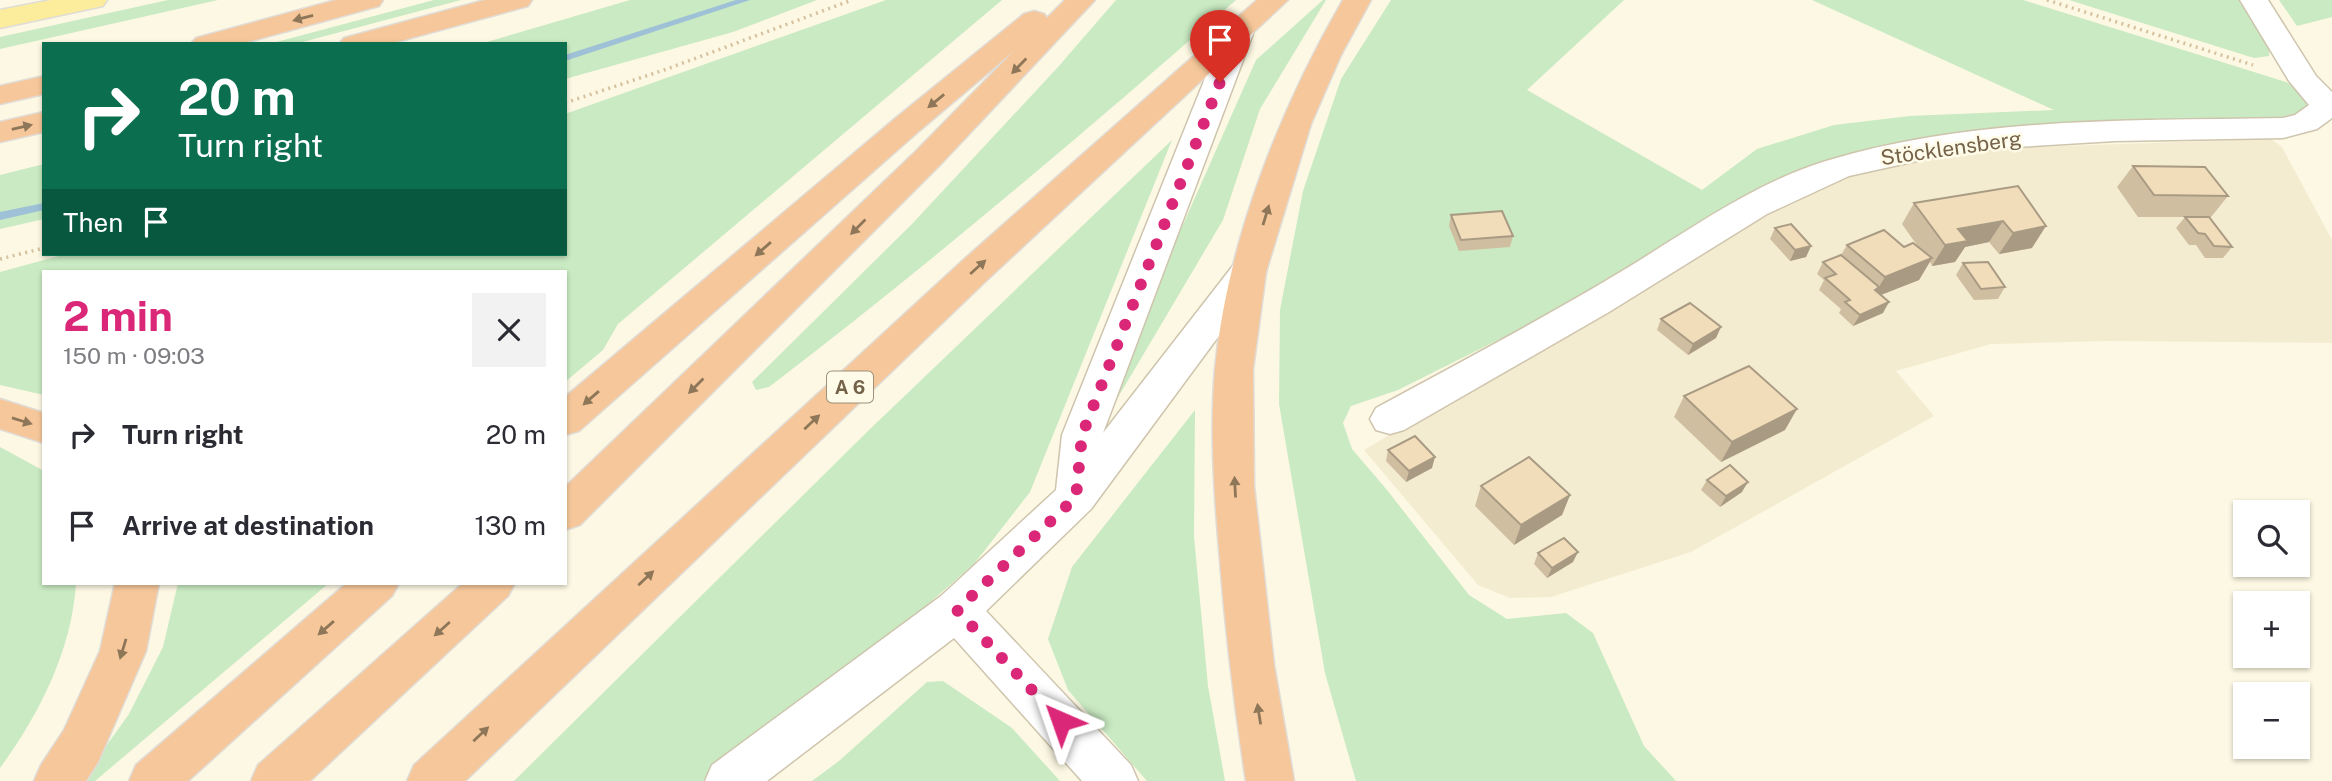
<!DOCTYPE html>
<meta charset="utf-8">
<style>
body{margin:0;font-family:"Public Sans",sans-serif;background:#f2f2f3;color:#2b2b33;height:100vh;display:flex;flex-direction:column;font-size:26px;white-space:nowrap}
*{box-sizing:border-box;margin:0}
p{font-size:23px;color:#7c7c81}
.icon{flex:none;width:38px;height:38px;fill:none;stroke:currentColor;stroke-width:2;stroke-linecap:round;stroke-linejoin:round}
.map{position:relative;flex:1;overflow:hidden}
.panel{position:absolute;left:42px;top:270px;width:525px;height:315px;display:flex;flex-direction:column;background:#fff;border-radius:0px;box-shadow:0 2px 5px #0004}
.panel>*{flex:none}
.guide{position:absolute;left:42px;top:42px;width:525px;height:214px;border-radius:0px;box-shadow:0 2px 5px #0004;background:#0b6e4f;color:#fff;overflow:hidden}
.fabs{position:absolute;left:2233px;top:500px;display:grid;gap:14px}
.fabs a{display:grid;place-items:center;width:77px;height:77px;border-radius:0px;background:#fff;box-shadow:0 2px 5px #0004;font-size:35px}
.pin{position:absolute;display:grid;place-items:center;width:60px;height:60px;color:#fff;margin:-72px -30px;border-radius:50% 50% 50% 0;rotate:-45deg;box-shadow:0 0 7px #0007}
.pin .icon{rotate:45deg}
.me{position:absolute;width:77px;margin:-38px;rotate:317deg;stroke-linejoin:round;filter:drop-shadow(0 0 5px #0008)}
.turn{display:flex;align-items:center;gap:24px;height:147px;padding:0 21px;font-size:32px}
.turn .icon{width:91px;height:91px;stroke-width:2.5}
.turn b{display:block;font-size:49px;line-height:60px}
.then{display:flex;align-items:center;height:66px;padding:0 21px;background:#0003;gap:14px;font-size:26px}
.round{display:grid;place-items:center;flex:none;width:74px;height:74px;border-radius:0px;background:#f2f2f3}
.head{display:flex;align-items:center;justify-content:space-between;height:119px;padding:0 21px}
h1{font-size:42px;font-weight:700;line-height:52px;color:#db2777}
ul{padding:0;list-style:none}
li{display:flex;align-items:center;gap:21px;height:91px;padding:0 21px}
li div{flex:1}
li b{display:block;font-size:26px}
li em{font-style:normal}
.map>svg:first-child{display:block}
</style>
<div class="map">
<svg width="2332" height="781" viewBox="0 0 2332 781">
<rect width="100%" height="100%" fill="#fcf8e3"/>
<path fill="#f4ecd1" d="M2271,139L2282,147L2332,240V343L2106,341L1991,344L1896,371L1934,416L1691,552L1551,597L1510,598L1478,585L1364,450L1805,191L1838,178L1897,160L1998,148Z"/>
<g fill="#c9eac2">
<path d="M168,0H218L0,49V37Z"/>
<path d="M434,0H461L295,44H269Z"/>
<path d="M630,0H817L733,32L565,79V44H480Z"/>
<path d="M886,0H1002L618,324L603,350L565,382V271H44V395L0,385V272L66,254H565V114Z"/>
<path d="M1116,0H1236C1084,133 930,264 769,387L756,390L752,382L912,224L1058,67Z"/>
<path d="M1323,0H1326L1260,109L1223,220L1117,399L1135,333L1256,60Z"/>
<path d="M1391,0H1624L1527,90L1702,190L1757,149L1834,125L1910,116L2054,110L1812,0H2023L2286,82L2304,93L2309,110L2284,119L1906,145L1612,283L1398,390L1351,406L1343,423L1352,449L1387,490L1469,595L1507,619L1566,613L1593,633L1644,746L1676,781H1356L1325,673L1279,404L1280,310L1303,191L1341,79Z"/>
<path d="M2069,0H2242L2270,44L2269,56L2254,58Z"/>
<path d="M2279,0H2332V17L2297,26Z"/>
<path d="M1172,140L1030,492L974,564L827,692L705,781H514L868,431Z"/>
<path d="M44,164V219L0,229V175Z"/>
<path d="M1195,410L1194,537L1208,686L1225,781H1147L1068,690L1048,639L1072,567Z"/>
<path d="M0,447L44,471V583H76C72,650 39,715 0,768Z"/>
<path d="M178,583H329L95,781H81L129,714L163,647Z"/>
<path d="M943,681L1012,728L1060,781H812L839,761L927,682Z"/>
</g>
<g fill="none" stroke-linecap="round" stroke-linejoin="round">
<g fill="#9ec1d7" fill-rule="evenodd">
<path d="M736,0H750L565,61V55Z"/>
<path d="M44,203V210L0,220V212Z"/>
</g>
<g stroke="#cfc4ad" stroke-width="3">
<g id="minor">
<path d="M2240,0H2268L2316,76L2332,92V118L2317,129L2283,138L2115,141L2000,148L1944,155L1849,176L1767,214L1609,312L1404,430L1390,434L1376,430L1370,419L1376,408C1455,365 1535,323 1612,277C1682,236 1748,185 1826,161C1974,116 2130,121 2283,118L2295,115L2309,105L2289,81Z"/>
<path d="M1239,22L1249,25L1254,31L1103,433L1235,263L1248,260L1261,263L1266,272L1091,509L986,611L1131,765L1138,781H1082L954,638L767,781H705L712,765L941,596L1056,490L1062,435L1224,31L1229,25Z"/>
</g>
</g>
<g stroke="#e0dcd7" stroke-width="3">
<path id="major" d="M51,0H107L103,6L0,28V10Z"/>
</g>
<g stroke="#e0dcd7" stroke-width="3">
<g id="highway">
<path d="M336,0H383L379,6L240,44H191L196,38Z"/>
<path d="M485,0H532L528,6L389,44H339L344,38Z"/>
<path d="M1065,0H1095L939,166L580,525L565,530V487L915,152L1015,50L919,131L579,431L565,435V397L897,117L1024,14L1034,11L1044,14L1047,18Z"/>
<path d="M1257,0H1288L987,280L465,781H407L414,765L961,262Z"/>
<path d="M1343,0H1371L1341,55L1311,124L1266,272L1253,369L1254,486L1274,665L1294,781H1246C1234,704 1225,627 1219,549C1214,490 1210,428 1215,369C1227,242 1280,109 1343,0Z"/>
<path d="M44,76V94L0,104V86Z"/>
<path d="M44,112V132L0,142V122Z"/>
<path d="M0,399L44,413V443L0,429Z"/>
<path d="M115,583H159L146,651L98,762L86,781H34L41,765L64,730L100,651Z"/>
<path d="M347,583H399L392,596L188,781H129L136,765Z"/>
<path d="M463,583H515L508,596L310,781H251L258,765Z"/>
</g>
</g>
<g stroke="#d6c19e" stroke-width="3.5" stroke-dasharray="2 4.5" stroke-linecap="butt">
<path d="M2047,0L2253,65"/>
<path d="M565,103L667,69L852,0"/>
<path d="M0,259L44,248"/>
</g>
<use href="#minor" fill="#fff" fill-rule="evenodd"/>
<use href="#major" fill="#fbed9b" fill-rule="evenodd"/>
<use href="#highway" fill="#f6c79a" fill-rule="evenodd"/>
</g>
<g fill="#d0bea1">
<path d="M2133,166L2228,196L2211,217H2210L2232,247L2223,258H2205L2196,245H2189L2176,228L2185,217H2138L2117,187Z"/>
<path d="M2018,186L2032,248L1999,254L1989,242L1965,247L1955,262L1932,266L1930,262L1919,280L1881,295L1883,313L1853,326L1839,313L1841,309L1819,290L1824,280L1817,274L1823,262L1841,255L1847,245L1919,248L1902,224L1914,203Z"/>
<path d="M1451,215L1513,236L1510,247L1459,251L1449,226Z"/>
<path d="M1775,228L1811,246L1806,257L1790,261L1770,239Z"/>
<path d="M1963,263L2005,287L1998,299L1974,300L1956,275Z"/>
<path d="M1661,319L1716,338L1688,355L1657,330Z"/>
<path d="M1684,396L1785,430L1721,462L1674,417Z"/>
<path d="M1388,450L1432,468L1406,482L1386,461Z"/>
<path d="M1707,480L1742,492L1720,507L1701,490Z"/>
<path d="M1481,486L1570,495L1562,515L1514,545L1475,506Z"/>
<path d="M1538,553L1573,562L1547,578L1534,564Z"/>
</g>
<g fill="#a99b83">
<path d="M2003,221L1989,242L1965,247L1955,262L1932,266L1945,245L1958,229Z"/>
<path d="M2046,226L2032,248L1999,254L2013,233Z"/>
<path d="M1811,246L1806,257L1790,261L1795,250Z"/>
<path d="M1932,258L1919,280L1873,298L1875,290L1879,287L1885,277Z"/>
<path d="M1889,302L1883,313L1853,326L1860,315Z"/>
<path d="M1721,327L1716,338L1688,355L1693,344Z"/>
<path d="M1797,409L1785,430L1721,462L1732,442Z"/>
<path d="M1435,457L1432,468L1406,482L1409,471Z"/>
<path d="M1748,482L1742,492L1720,507L1726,496Z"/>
<path d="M1570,495L1562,515L1514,545L1521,525Z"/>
<path d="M1578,552L1573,562L1547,578L1552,568Z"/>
</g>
<g fill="#f2ddbb" stroke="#a99b83" stroke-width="2">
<path d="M2133,166L2205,167L2228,196L2154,195Z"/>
<path d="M2018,186L2046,226L2013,233L2003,221L1958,229L1968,241L1945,245L1914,203Z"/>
<path d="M1502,211L1513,236L1461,240L1451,215Z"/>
<path d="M2185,217H2209L2232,247L2214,246L2205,234L2198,233Z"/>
<path d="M1791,224L1811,246L1795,250L1775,228Z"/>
<path d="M1884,230L1904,247L1913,243L1932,258L1885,277L1847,245Z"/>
<path d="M1841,255L1879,287L1875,290L1889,302L1860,315L1845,302L1850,300L1825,278L1836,274L1823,262Z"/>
<path d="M1988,262L2005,287L1981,289L1963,263Z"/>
<path d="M1690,303L1721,327L1693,344L1661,319Z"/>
<path d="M1749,366L1797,409L1732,442L1684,396Z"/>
<path d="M1415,436L1435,457L1409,471L1388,450Z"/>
<path d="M1529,457L1570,495L1521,525L1481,486Z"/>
<path d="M1730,465L1748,482L1726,496L1707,480Z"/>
<path d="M1564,538L1578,552L1552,568L1538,553Z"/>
</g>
<defs><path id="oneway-solid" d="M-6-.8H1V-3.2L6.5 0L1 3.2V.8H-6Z" transform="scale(1.75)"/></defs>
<g fill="#8e7659">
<use href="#oneway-solid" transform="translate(303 18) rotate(165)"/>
<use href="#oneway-solid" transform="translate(1019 66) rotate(134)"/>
<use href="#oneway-solid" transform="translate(936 101) rotate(141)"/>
<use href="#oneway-solid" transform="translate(22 127) rotate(-13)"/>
<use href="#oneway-solid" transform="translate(1266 215) rotate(-73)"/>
<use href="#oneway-solid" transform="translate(858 227) rotate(135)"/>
<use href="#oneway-solid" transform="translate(763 249) rotate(139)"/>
<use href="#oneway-solid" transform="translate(978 267) rotate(-42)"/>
<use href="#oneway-solid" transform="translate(696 386) rotate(135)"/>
<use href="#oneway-solid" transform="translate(591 398) rotate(139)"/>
<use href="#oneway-solid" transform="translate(22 421) rotate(17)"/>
<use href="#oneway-solid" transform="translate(812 422) rotate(-43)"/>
<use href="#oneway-solid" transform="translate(1235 487) rotate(-93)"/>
<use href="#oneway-solid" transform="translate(646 578) rotate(-43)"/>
<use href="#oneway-solid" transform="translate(326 628) rotate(139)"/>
<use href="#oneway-solid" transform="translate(442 629) rotate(138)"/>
<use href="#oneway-solid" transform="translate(123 649) rotate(107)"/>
<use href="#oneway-solid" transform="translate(1259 714) rotate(-99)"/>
<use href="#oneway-solid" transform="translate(481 734) rotate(-43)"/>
</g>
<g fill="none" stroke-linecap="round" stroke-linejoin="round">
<path stroke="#db2777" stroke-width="12" stroke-dasharray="0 21.6" d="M1061,721L957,610L1076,497L1082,435L1220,82"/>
</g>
<g text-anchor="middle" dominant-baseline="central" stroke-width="5" stroke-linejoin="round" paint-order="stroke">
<rect fill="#fffbe9" stroke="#9e9079" stroke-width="2" x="827" y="371.5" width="46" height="31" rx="5"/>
<g font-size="19" font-weight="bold" fill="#746249">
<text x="850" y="387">A 6</text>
</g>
<g font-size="21" fill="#746249" stroke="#fffbe9">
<text transform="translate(1951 148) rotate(-8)">Stöcklensberg</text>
</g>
</g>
</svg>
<div class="fabs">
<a><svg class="icon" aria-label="search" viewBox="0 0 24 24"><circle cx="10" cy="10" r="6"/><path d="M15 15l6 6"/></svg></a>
<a>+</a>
<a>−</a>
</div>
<div class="pin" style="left:1220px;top:82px;background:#d93025"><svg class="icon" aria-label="arrive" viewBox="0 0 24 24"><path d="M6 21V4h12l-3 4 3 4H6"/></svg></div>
<svg class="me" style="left:1061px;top:721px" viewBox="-20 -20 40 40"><path d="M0-17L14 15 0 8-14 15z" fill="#db2777" stroke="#fff" stroke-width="4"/></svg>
<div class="guide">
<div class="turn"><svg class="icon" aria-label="right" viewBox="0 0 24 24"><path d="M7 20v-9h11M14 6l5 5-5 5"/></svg><div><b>20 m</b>Turn right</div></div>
<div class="then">Then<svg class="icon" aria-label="arrive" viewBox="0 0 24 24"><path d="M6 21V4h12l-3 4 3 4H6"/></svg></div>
</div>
<section class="panel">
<div class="head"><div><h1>2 min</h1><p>150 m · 09:03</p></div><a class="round"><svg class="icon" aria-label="close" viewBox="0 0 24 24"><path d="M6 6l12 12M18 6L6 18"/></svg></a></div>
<ul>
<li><svg class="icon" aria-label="right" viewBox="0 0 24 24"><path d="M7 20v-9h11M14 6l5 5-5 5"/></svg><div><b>Turn right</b></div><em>20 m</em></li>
<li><svg class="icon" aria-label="arrive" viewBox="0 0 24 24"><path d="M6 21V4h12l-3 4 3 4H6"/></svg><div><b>Arrive at destination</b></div><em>130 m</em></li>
</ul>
</section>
</div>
